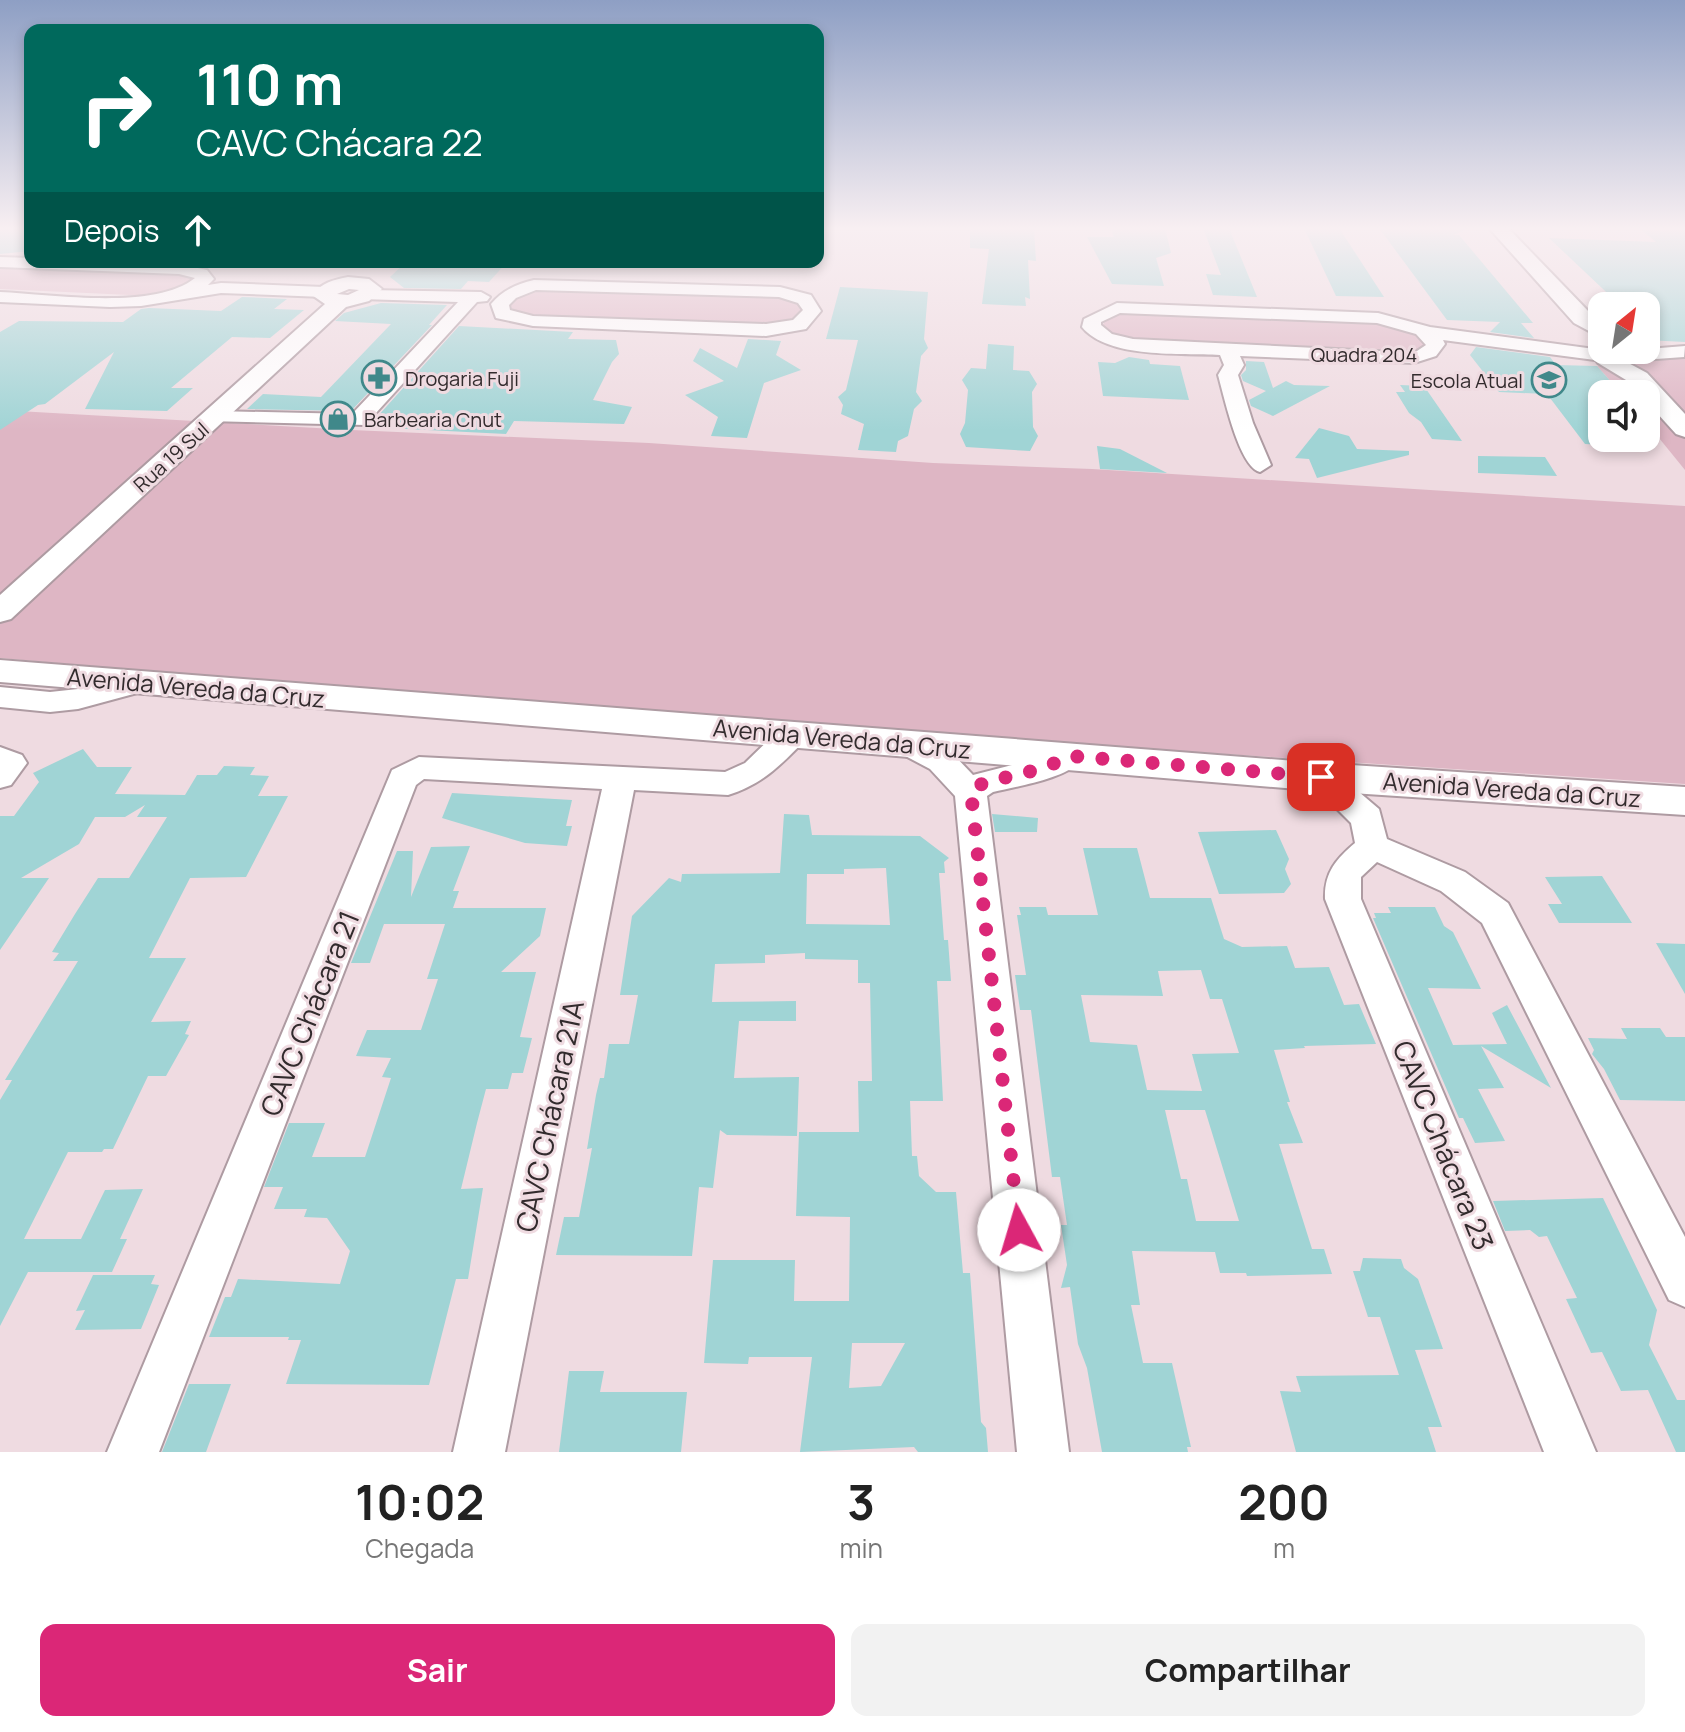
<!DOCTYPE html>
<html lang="pt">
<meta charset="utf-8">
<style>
body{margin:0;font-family:Manrope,sans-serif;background:#f2f2f2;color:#222;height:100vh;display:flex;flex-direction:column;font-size:30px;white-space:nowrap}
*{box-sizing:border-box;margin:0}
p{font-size:26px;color:#767676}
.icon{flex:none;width:44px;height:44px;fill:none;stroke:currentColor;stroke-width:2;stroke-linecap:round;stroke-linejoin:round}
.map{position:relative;height:1452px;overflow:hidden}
.drawer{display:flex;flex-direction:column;background:#fff;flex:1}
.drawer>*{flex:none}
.banner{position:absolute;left:24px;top:24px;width:800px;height:244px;border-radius:16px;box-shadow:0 4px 12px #0003;background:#00695c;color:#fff;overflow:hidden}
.needle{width:52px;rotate:30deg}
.tools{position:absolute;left:1588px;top:292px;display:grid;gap:16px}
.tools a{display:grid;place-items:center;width:72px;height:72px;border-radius:16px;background:#fff;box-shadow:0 4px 12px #0003;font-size:40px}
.pin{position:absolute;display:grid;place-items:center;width:68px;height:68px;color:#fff;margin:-34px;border-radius:16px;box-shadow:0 4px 12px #0006}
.me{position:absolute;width:88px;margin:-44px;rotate:354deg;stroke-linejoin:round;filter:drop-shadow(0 0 6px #0008)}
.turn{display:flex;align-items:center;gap:28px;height:168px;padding:0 40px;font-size:36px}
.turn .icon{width:104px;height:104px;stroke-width:2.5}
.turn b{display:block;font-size:56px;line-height:68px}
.then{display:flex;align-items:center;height:76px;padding:0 40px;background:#0003;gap:16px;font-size:30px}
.eta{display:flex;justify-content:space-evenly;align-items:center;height:136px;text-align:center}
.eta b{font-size:48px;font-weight:700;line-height:56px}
.action{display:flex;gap:16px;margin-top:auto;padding:16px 40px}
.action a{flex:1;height:92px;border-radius:16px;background:#db2777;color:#fff;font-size:32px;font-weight:700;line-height:92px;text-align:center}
.action a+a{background:#f2f2f2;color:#222}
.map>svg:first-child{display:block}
</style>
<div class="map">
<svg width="1685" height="1452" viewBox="0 0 1685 1452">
<rect width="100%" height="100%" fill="#efdbe1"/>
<g fill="#deb6c4">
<path d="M0,266L180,271L192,278V284L152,296L0,289Z"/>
<path d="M520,289L780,292L812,307L799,325L513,319L500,304Z"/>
<path d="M1129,312L1379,322L1415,331L1427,344L1420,351L1412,353L1138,342C1125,339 1110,337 1103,325L1105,319Z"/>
<path d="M1654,355L1685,358V470L1646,422V394H1622L1597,366Z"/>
<path d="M0,410L352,430L649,443L933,463L1092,469L1685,506V784L717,721L0,658Z"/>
</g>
<g fill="#a0d4d5" fill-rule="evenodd">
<path d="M0,228H30V251L0,254Z"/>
<path d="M970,228H1034L1036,261L1028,260L1030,299L1025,297L1026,306L982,304L989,249L970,248Z"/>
<path d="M1111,228H1165L1171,253L1156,258L1164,286L1112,284L1087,237H1114Z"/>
<path d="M1203,228H1229L1257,297L1213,295L1206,274L1221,275Z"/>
<path d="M1304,228H1339L1384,297L1336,296Z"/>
<path d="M1379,228H1468L1454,235H1459L1533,323H1521L1534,338L1490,332L1500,322L1447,320Z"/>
<path d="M1642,230L1685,231V342L1646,340V306H1621L1549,238L1656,242Z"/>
<path d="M406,262H507L489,282L468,281L461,289L404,288L390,277Z"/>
<path d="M840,287L928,292L924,339L928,348L921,356L916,392L922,401L914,409L908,436L898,441L896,452L858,450L864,424L841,414L843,405L838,397L846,390L858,340L826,339Z"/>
<path d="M242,297L287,299L274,309L304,310L270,338L232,337L171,388H193L167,411L85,409L114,352L45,404L38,405L0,430V332L19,321L123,322L141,309L149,308L221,311Z"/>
<path d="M381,303L447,305L429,325H432L351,411L247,409L263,394L321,397L391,324L335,321L344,313Z"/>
<path d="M459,326L573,332L568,339L616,340L619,354L612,362L593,400L632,407L624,424L514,421L506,434L368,427Z"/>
<path d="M748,339L781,341L776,355L801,370L764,383L747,438L711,436L718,417L685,395L724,381L693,361L700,348L737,368Z"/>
<path d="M988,344L1014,346L1013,370L1029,371L1037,384L1032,392L1033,427L1038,436L1030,451L966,447L960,434L965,423L968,390L962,380L971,368L986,369Z"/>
<path d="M1476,347L1550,357L1556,365L1597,366L1622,394H1602V445L1585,444L1547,394L1499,392L1470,355Z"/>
<path d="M1129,357L1149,360L1150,364L1180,366L1189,400L1103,396L1098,362L1115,363Z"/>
<path d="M1246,361L1264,362L1273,388L1286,381L1294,385L1330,386L1273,416L1251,406L1249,400L1266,391L1243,381L1241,375L1246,370Z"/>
<path d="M1400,385L1424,386L1462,441L1432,439L1421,422L1409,413L1396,392H1405Z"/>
<path d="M1319,428L1349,436L1357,449L1409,451V455L1317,478L1309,459L1295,458Z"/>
<path d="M1097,446L1120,449L1167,473L1100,469Z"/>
<path d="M1478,456L1545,457L1557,476L1478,473Z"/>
<path d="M83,749L97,767H132L115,794L185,795L197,775H217L224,766L255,767L250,775L269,776L258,796H288L246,877L190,878L149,958H186L151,1022L191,1021L185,1034L189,1035L166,1076H148L113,1149H104L102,1152H68L24,1239H81L105,1190L143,1189L120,1239H127L112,1272H28L0,1326V1100L12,1080H5L78,961H53L59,953L52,952L75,914L98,878H129L167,817H137L145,805L125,817H95L79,844L21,878H49L0,950V816H14L39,782L33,773Z"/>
<path d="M452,793L572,800L566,826H572L567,846L525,843L442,818Z"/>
<path d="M784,814L809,815L812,835L920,836L949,858L944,862L945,873H939L944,940H948L951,981H937L943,1101H910L912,1156H917L919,1176L936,1192H956L963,1273H970L981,1422L986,1428L988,1452H918L914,1447L800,1452L812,1357H749L748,1364L704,1363L713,1260H795L794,1301H849L850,1217L796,1216L799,1132H859L858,1081H872L870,983H858V960L805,959V953L765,955V963L715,964L712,1002L796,1001V1021H739L734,1078L799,1077L797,1136L727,1135L720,1130L713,1188L699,1187L692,1256L556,1255L564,1217H579L592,1148L587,1149L596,1095L600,1078H604L609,1044H629L638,995H620L632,916L669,878L681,882L682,874L780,873ZM886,868L890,925L806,924L807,874H844V869ZM852,1343H905L881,1386L849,1388Z"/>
<path d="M992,814L1038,818L1037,832H995Z"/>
<path d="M1276,830L1289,859L1285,869L1291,884L1284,893L1219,894L1198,832Z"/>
<path d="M470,846L453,891H459L453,908H546L540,936L501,972H536L520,1037L532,1038L523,1073H512L508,1089H486L477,1123L461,1189L483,1188L468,1279H456L429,1385L286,1384L301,1340H288L289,1337H209L225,1297H231L238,1279L340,1284L350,1251L327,1218L304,1217L307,1209H274L283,1187H264L289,1123H325L312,1157H365L391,1078L382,1077L391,1058L356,1056L367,1030H421L438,979H427L445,924H384L370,963H351L397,851H413L411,897L431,847Z"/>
<path d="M1083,848H1137L1150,898H1211L1224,939L1242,947L1287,946L1295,968L1329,967L1344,1005L1359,1004L1376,1044L1304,1046L1305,1048L1274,1050L1290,1102H1287L1303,1143L1279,1144L1312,1249H1324L1332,1274L1247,1276L1246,1273H1220L1215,1252L1132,1251L1140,1305H1131L1143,1363H1172L1191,1447H1187L1188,1452H1102L1087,1368L1078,1344L1070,1287L1061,1288L1067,1265L1061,1225H1067L1060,1177H1052L1031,1010H1020L1015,975H1026L1017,915H1021L1019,907H1046L1048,915H1098ZM1201,970L1210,999H1222L1239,1053L1192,1054L1202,1091L1147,1090L1137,1045L1090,1042L1081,995L1163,996L1158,971ZM1165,1110H1205L1239,1221H1196L1187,1179H1181Z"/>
<path d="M1602,876L1632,923H1559L1548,904H1562L1545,877Z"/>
<path d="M1388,907H1435L1444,926L1453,932L1481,989L1428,988L1453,1045L1507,1044L1492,1013L1507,1005L1551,1088L1481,1046L1504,1088L1478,1089L1505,1141L1475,1143L1463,1118H1459L1373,918H1376L1374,913H1391Z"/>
<path d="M1656,943L1685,944V994Z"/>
<path d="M1621,1028H1660L1666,1037H1685V1101L1620,1100L1604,1069L1592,1054L1594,1050L1588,1038L1627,1039Z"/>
<path d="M1603,1198L1657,1310L1649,1345L1677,1400H1685V1452H1676L1648,1390L1621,1391L1602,1352L1591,1353L1566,1299L1577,1298L1547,1236L1539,1237L1530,1230L1505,1231L1493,1201Z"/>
<path d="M1363,1258L1401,1259L1404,1268L1418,1279L1443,1349L1415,1350L1442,1427H1428L1436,1452H1296L1280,1391L1301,1392L1296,1376L1399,1375L1380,1317H1368L1353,1271H1360Z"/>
<path d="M93,1275H155L151,1284L159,1285L141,1329L75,1330L85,1310L76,1311Z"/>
<path d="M569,1371H604L600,1392H687L681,1452H559Z"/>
<path d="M189,1384H231L206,1452H162Z"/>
</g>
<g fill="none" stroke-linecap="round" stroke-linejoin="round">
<g stroke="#ae9ba2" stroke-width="4">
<g id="minor">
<path d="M0,257L30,258V262L179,264L207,270L214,279L208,285L221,283L324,287L333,292L324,297L221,293L141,306L110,307L0,302V292C51,294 154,311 195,278L179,274L0,267Z"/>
<path d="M534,280L780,287L811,295L821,311L806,329L766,336L533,326L496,318L491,304C503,290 517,284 534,280ZM536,290L779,297L798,303L803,310L793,320L766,324L533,316L510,310L509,305L516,298Z"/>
<path d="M367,290L481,292L490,297L487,301L477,302L365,425L208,421L204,417L215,411L352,414L458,302L361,299L358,295Z"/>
<path d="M1117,303L1378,313L1430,327L1602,350L1605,354L1595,360L1443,340L1445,344L1436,356L1414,363L1240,356L1244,365L1238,375L1253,423L1271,465L1260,472C1239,467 1224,396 1218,375L1224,365L1220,355C1182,353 1108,359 1082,327L1084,319ZM1120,313L1377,323L1416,334L1426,345L1417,351L1397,352L1133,339L1112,334L1101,325V322Z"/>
<path d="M1685,346L1684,357L1642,360L1632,354L1635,350Z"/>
<path d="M142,673L152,675L156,682L152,689L78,709L50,712L0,707V687L50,692L78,689Z"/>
<path d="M793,724L804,727L808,734L804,741C780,766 761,785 728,795L634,790L505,1452H453L602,789L424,779L416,785L159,1452H107L392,770L419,757L725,772L745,763L782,727Z"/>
<path d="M907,733L952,753L973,775L1036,759L1070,745L1081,748L1085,756C1072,778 1018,786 993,792L987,796L1069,1452H1017L955,796L930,769L896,751L892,744L896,737Z"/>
<path d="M0,747L22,755L27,763L11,785L0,788Z"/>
<path d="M1321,766L1332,769L1379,809L1387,839L1465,872L1508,903L1685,1237V1307L1669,1300L1482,923L1441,891L1377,862L1361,877V899L1596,1452H1544L1325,899C1324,873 1336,859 1355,843L1351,823L1305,777L1310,769Z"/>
</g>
</g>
<g stroke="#ae9ba2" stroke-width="4">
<g id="tertiary">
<path d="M1489,228H1508L1590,313L1602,321V338L1574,323Z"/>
<path d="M348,277L369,279L382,289L369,301L346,307L11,619L0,622V595L325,304L312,295C322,282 334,280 348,277ZM349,289L359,290L348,295L337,294Z"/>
<path d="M1606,351L1647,373L1685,414V437L1676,434L1646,401V394H1640L1631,383L1598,363L1594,358L1598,353Z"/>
<path d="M0,660L1321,763L1685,787V815L1321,791L0,682Z"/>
</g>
</g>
<use href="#minor" fill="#fff" fill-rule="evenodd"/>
<use href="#tertiary" fill="#fff" fill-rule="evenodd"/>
</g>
<linearGradient id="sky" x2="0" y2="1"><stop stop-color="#8e9fc4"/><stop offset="0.53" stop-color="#f8eff2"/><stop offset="1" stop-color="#f8eff2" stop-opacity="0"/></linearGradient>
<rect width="1685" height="431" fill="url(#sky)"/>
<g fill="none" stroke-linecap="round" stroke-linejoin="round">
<path stroke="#db2777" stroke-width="14" stroke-dasharray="0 25.2" d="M1019,1230L971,792L983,783L1044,768L1070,756L1321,777"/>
</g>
<defs>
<g id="pharmacy-ring" transform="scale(1.8)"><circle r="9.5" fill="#efdbe1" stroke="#40888a" stroke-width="1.5"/><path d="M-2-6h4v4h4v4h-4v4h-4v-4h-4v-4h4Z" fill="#40888a"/></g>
<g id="school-ring" transform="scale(1.8)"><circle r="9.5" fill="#efdbe1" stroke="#40888a" stroke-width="1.5"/><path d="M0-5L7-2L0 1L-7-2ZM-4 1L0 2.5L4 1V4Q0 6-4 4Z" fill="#40888a"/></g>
<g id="shop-ring" transform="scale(1.8)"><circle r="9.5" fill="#efdbe1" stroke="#40888a" stroke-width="1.5"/><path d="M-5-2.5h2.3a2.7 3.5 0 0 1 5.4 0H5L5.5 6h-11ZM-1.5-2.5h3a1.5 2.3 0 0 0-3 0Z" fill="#40888a"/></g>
</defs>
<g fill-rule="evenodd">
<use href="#pharmacy-ring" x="379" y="378"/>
<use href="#school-ring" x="1549" y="380"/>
<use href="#shop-ring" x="338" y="419"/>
</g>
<g text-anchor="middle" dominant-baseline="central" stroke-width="6" stroke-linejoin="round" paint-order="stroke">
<g font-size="20" fill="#322b2d" stroke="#efdbe1">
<text x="1364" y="354">Quadra 204</text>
<text transform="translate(171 457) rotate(-42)">Rua 19 Sul</text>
</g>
<g font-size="20" fill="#322b2d" stroke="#efdbe1" text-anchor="start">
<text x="405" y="378">Drogaria Fuji</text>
<text x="1523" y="380" text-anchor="end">Escola Atual</text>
<text x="364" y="419">Barbearia Cnut</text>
</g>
<g font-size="24" fill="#322b2d" stroke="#efdbe1">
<text transform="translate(196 687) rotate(5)">Avenida Vereda da Cruz</text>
<text transform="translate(842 738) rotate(5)">Avenida Vereda da Cruz</text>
<text transform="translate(1512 789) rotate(4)">Avenida Vereda da Cruz</text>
</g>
<g font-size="28" fill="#322b2d" stroke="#efdbe1">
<text transform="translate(309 1013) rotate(-68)">CAVC Chácara 21</text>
<text transform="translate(549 1116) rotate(-78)">CAVC Chácara 21A</text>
<text transform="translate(1444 1145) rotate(68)">CAVC Chácara 23</text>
</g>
</g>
</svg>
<div class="tools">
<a><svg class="needle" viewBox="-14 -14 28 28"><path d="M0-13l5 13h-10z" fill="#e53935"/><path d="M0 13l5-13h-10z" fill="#767676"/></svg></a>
<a><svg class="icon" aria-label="sound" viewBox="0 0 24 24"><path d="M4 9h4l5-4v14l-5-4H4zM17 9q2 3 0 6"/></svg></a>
</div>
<div class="pin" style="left:1321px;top:777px;background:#d93025"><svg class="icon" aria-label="arrive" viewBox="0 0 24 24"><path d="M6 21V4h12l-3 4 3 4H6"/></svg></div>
<svg class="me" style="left:1019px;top:1230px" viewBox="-20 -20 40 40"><circle r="19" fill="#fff"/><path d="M0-13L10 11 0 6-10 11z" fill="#db2777"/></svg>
<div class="banner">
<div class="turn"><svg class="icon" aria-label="right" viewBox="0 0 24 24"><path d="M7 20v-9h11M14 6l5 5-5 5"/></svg><div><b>110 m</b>CAVC Chácara 22</div></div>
<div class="then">Depois<svg class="icon" aria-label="ahead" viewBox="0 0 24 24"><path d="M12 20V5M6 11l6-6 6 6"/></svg></div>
</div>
</div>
<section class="drawer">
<div class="eta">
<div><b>10:02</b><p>Chegada</p></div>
<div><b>3</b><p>min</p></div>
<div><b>200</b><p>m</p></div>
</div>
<div class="action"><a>Sair</a><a>Compartilhar</a></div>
</section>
